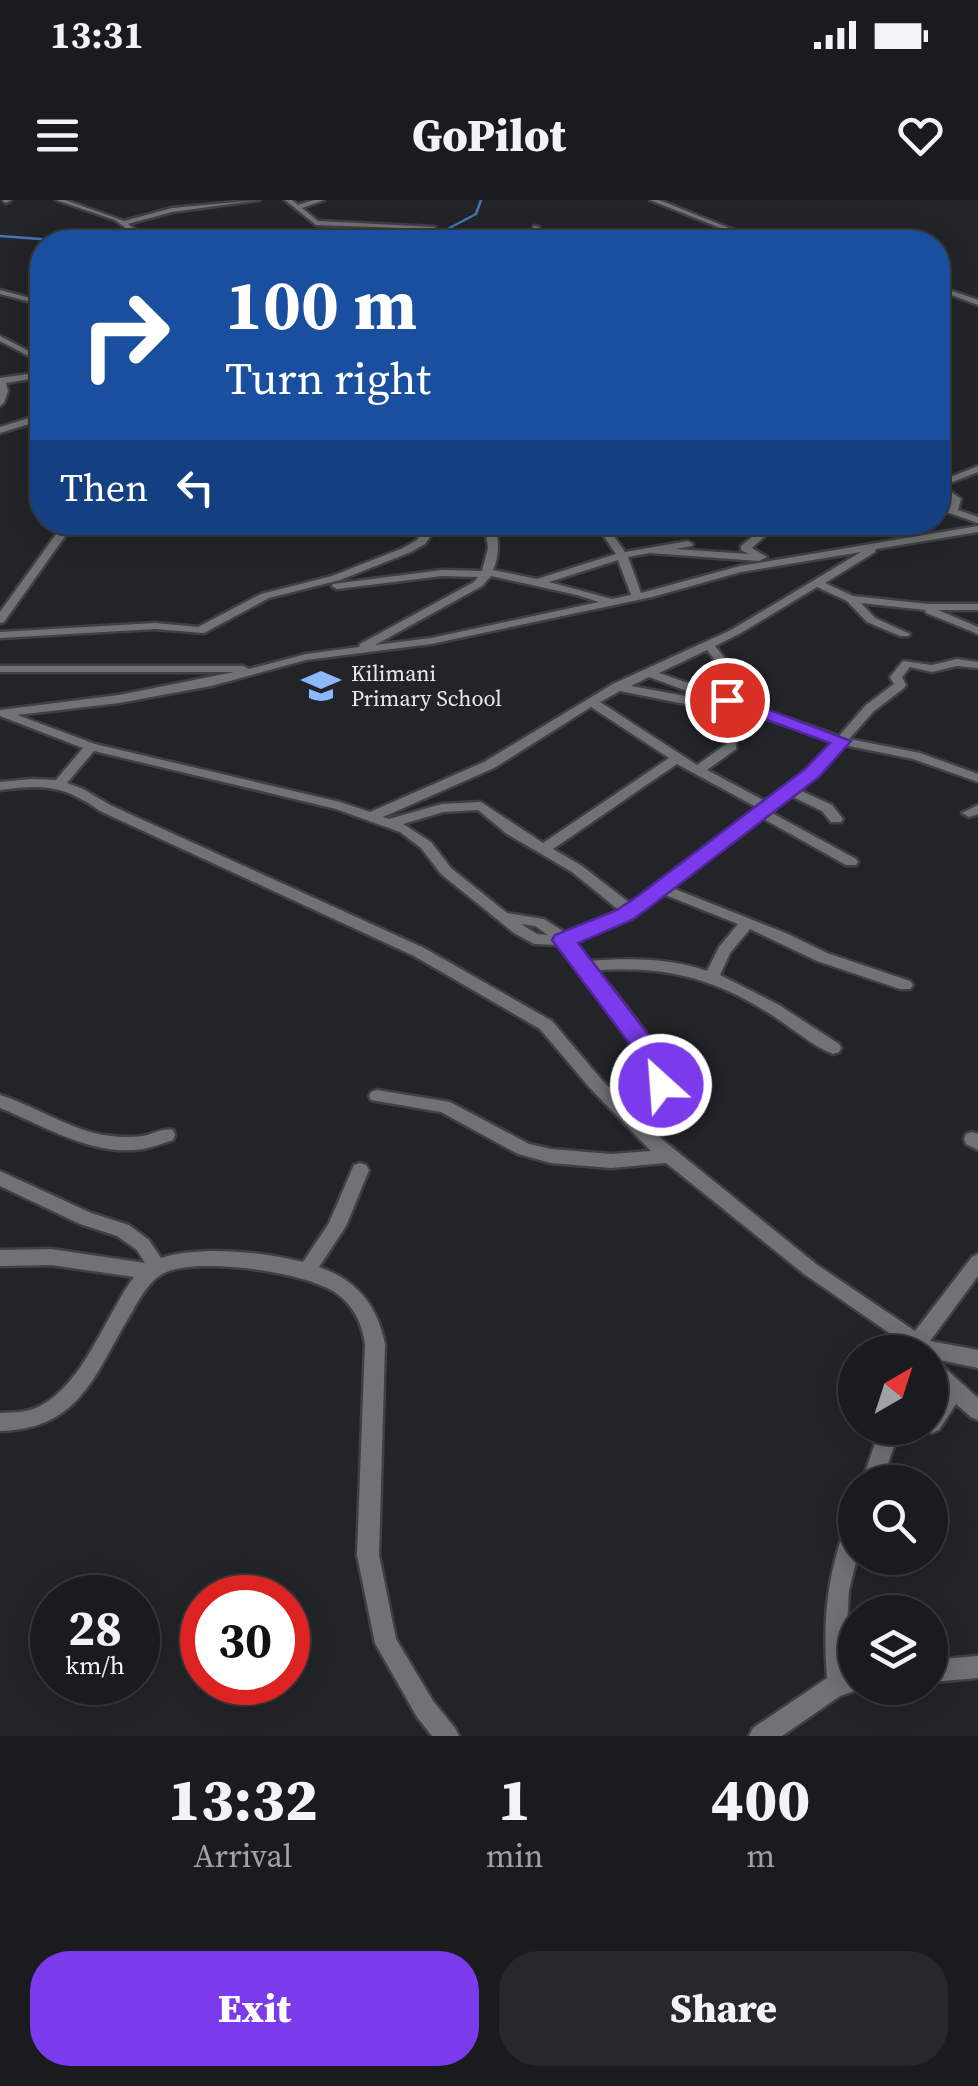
<!DOCTYPE html>
<style>
body{margin:0;font-family:"Source Serif 4",serif;background:#27282b;color:#f1f3f6;height:100vh;display:flex;flex-direction:column;font-size:38px;white-space:nowrap}
*{box-sizing:border-box;margin:0}
p{font-size:32px;color:#9fa1a4}
.icon{flex:none;width:55px;height:55px;fill:none;stroke:currentColor;stroke-width:2;stroke-linecap:round;stroke-linejoin:round}
.map{position:relative;height:1536px;overflow:hidden}
.side{display:flex;flex-direction:column;background:#1a1b1e;flex:1}
.side>*{flex:none}
.banner{position:absolute;left:30px;top:30px;width:920px;height:305px;border-radius:40px;box-shadow:0 5px 25px #0003,0 0 0 2px #38393c;background:#1a4fa0;color:#fff;overflow:hidden}
.needle{width:65px;rotate:39deg}
.controls{position:absolute;left:838px;top:1135px;display:grid;gap:20px}
.controls a{display:grid;place-items:center;width:110px;height:110px;border-radius:50%;background:#1a1b1e;box-shadow:0 5px 25px #0003,0 0 0 2px #38393c;font-size:50px}
.speed{position:absolute;left:30px;top:1375px;display:flex;gap:20px;font-size:50px;font-weight:700;text-align:center}
.speed>*{display:grid;place-content:center;width:130px;height:130px;border-radius:50%;background:#1a1b1e;box-shadow:0 5px 25px #0003,0 0 0 2px #38393c;line-height:1}
.speed small{font-size:25px;font-weight:400}
.speed .limit{border:15px solid #d22;background:#fff;color:#111}
.pin{position:absolute;display:grid;place-items:center;width:85px;height:85px;color:#fff;margin:-42px;border:5px solid #fff;border-radius:50%;box-shadow:0 2px 10px #0007}
.me{position:absolute;width:110px;margin:-55px;rotate:334deg;stroke-linejoin:round;filter:drop-shadow(0 0 8px #0008)}
.turn{display:flex;align-items:center;gap:35px;height:210px;padding:0 30px;font-size:45px}
.turn .icon{width:130px;height:130px;stroke-width:2.5}
.turn b{display:block;font-size:70px;line-height:85px}
.then{display:flex;align-items:center;height:95px;padding:0 30px;background:#0003;gap:20px;font-size:38px}
.eta{display:flex;justify-content:space-evenly;align-items:center;height:170px;text-align:center}
.eta b{font-size:60px;font-weight:800;line-height:70px}
.primary-button{display:flex;gap:20px;margin-top:auto;padding:20px 30px}
.primary-button a{flex:1;height:115px;border-radius:40px;background:#7c3aed;color:#fff;font-size:40px;font-weight:800;line-height:115px;text-align:center}
.primary-button a+a{background:#27282b;color:#f1f3f6}
.status{display:flex;justify-content:space-between;align-items:center;height:70px;padding:0 50px;background:#1a1b1e;direction:ltr}
.status svg{height:28px;fill:currentColor}
header{display:flex;justify-content:space-between;align-items:center;height:130px;padding:0 30px;background:#1a1b1e;font-size:45px;font-weight:800}
.map>svg:first-child{display:block}
</style>
<div class="status"><b>13:31</b><svg viewBox="0 0 49 12"><path d="M0 12V9h3v3zM5 12V6h3v6zM10 12V3h3v9zM15 12V0h3v12zM26 1h20v11H26zM47 4h2v5h-2z"/></svg></div>
<header><svg class="icon" aria-label="menu" viewBox="0 0 24 24"><path d="M4 6h16M4 12h16M4 18h16"/></svg>GoPilot<svg class="icon" aria-label="heart" viewBox="0 0 24 24"><path d="M12 20l-8-8c-3-5 5-10 8-4 3-6 11-1 8 4z"/></svg></header>
<div class="map">
<svg width="978" height="1536" viewBox="0 0 978 1536">
<rect width="100%" height="100%" fill="#222428"/>
<g fill="none" stroke-linecap="round" stroke-linejoin="round">
<g stroke="#4572bc" stroke-width="2.5">
<path d="M0,36L80,42"/>
<path d="M423,42L476,14L481,0"/>
</g>
<g stroke="#3e4043" stroke-width="5">
<g id="street">
<path d="M11,0L6,3L3,1V0Z"/>
<path d="M56,0H65L124,21L172,8L259,0L172,12L128,24L151,42H144L115,20Z"/>
<path d="M285,0H292L298,5L314,0H324L302,8L318,21L435,27L432,29L316,25Z"/>
<path d="M650,0H659L764,42H756Z"/>
<path d="M534,26L539,27L532,42H526Z"/>
<path d="M938,86L978,100V105L938,90Z"/>
<path d="M0,90L42,101V105L0,94Z"/>
<path d="M0,136L42,158V163L0,141Z"/>
<path d="M42,172V177L6,183L8,191L4,203L0,206V178Z"/>
<path d="M42,214V220L0,233V227Z"/>
<path d="M978,266V272L945,285L947,289L961,299L958,310L978,317V323L938,309V303L949,307L951,300L940,293L938,282Z"/>
<path d="M65,322H75L4,422L0,423V412Z"/>
<path d="M430,322H441L425,344L411,352L340,380L269,398L204,433L155,429L0,438V432L155,423L198,427L261,394L332,376L403,348L417,340Z"/>
<path d="M484,322H494C499,339 500,354 493,370L537,379L616,354L594,322H604L625,352L688,341L693,344L692,346L675,349L749,354L741,350V346L758,332L767,334L752,348L767,357L759,361L650,353L628,357L641,393L740,366L978,326V332L876,349L875,352L825,383L853,396L928,404H978V410H938L978,427V434L926,413L925,410L861,403L875,418L910,434L908,436H900L867,422L847,401L817,387L739,434L715,446C728,463 744,477 733,499L839,536L866,505L894,484L890,477L903,461L932,465L957,459L978,462V468L957,466L932,472L910,467L902,477L906,485L904,488L874,511L849,539L920,553L978,574V582L913,559L844,545L817,576L799,590L832,605L843,619L841,622H831L822,611L791,596L770,612L856,659L858,662L856,665H846L762,618L672,688L788,734L827,753L910,781L913,785L910,789H900L817,761L750,729L730,753L720,775L779,805L839,844L841,848L839,852L833,854C810,845 789,825 767,812C711,777 663,766 597,770C617,795 666,852 669,883C671,901 664,919 658,936L816,1064L915,1131L972,1057L978,1054V1076L930,1141L978,1150V1168L930,1158V1152H907L898,1139L804,1074L666,963L611,968L551,963L518,954L441,912L371,900L369,896L371,892L377,890L450,902L529,944L551,949L611,954L651,951L589,887L540,829L414,756L100,611C64,585 43,584 0,590V582L31,579L56,580L83,548L0,516V510L119,495L234,472H0V466H243L249,469L306,454L359,447L360,444L474,382L478,377L442,376L337,389L332,386L333,384L442,370L482,371L488,348ZM861,352L731,430L613,484L484,562L370,612L340,602L95,544L17,515L119,503L211,486L306,460L431,444L652,397L741,372ZM618,360L631,395L612,399L549,382ZM491,376L577,395L599,402L431,438L375,445L482,386ZM707,450C718,465 730,476 723,495L659,473ZM649,477L698,495L685,496L631,486ZM620,491L685,504L713,500L833,542L807,570L767,602L707,570L736,549V543H728L697,565L600,502ZM591,507L669,558L543,643L481,602L442,604L389,619L383,617L494,568ZM94,551L336,609L400,632L421,648L441,674L514,733L534,744L559,745C583,772 645,845 652,878C656,893 650,909 645,924L601,879L552,821L424,748L110,605L83,589L67,583ZM677,564L758,608L631,704L582,666L553,649ZM478,610L507,634L572,672L620,711L566,733L544,719L507,713L451,668L431,642L403,624L443,612ZM663,694L738,724L719,747L707,771C668,758 630,758 589,761L573,742L629,718ZM521,724L535,726L548,735L537,734Z"/>
<path d="M649,322H664L684,333L675,335Z"/>
<path d="M978,605V614L969,617L962,613Z"/>
<path d="M0,895C35,906 67,928 103,935C116,937 130,938 143,936C154,934 162,928 173,930L175,935L173,940C163,943 153,947 143,949C93,957 45,926 0,908Z"/>
<path d="M972,932L978,934V950L966,944L964,939L966,934Z"/>
<path d="M360,963L366,965L369,970L346,1026L319,1067C357,1080 377,1105 385,1144L379,1355L396,1439L433,1501L455,1528L459,1536H432L417,1517L375,1443L357,1355L365,1144C362,1123 354,1106 336,1093C307,1072 188,1054 159,1076C147,1085 139,1099 132,1112C95,1172 82,1229 0,1231V1213C13,1212 26,1213 38,1207C83,1186 105,1116 134,1077L51,1065L0,1066V1050L51,1049L145,1063L137,1050L117,1036L80,1024L0,986V971L91,1013L129,1025L149,1040L161,1058C201,1045 262,1052 303,1062L329,1023L354,965Z"/>
<path d="M930,1158L937,1161L978,1198V1220L971,1217L956,1204L939,1230L932,1233L925,1230L924,1228H930V1210L942,1191L930,1179Z"/>
<path d="M880,1228H900L882,1282H862Z"/>
<path d="M855,1320L857,1358L849,1390L847,1424L849,1470L855,1469V1488H863L840,1496L782,1536H749L753,1528L827,1478C823,1423 826,1383 844,1330L847,1323Z"/>
<path d="M978,1456V1478L930,1482V1460Z"/>
</g>
</g>
<use href="#street" fill="#717274" fill-rule="evenodd"/>
</g>
<path fill="#7c3aed" stroke="#51269a" stroke-width="2.5" d="M727,494L851,541L819,577L650,707L632,720L578,743L661,851L674,885L670,892H653L641,859L552,740L555,735L617,710L635,698L805,569L830,543L721,503L718,500Z"/>
<defs>
<g id="school-bare" transform="scale(3)"><path d="M0-5L7-2L0 1L-7-2ZM-4 1L0 2.5L4 1V4Q0 6-4 4Z" fill="#8eb8fd" stroke="#222428" stroke-width="2.5" paint-order="stroke"/></g>
</defs>
<g fill-rule="evenodd">
<use href="#school-bare" x="321" y="486"/>
</g>
<g text-anchor="middle" dominant-baseline="central" stroke-width="10" stroke-linejoin="round" paint-order="stroke">
<g font-size="22" fill="#e8e9ec" stroke="#222428" text-anchor="start">
<text x="351" y="473">Kilimani<tspan x="351" dy="25">Primary School</tspan></text>
</g>
</g>
</svg>
<div class="controls">
<a><svg class="needle" viewBox="-14 -14 28 28"><path d="M0-13l5 13h-10z" fill="#e53935"/><path d="M0 13l5-13h-10z" fill="#9fa1a4"/></svg></a>
<a><svg class="icon" aria-label="search" viewBox="0 0 24 24"><circle cx="10" cy="10" r="6"/><path d="M15 15l6 6"/></svg></a>
<a><svg class="icon" aria-label="layers" viewBox="0 0 24 24"><path d="M12 4l9 5-9 5-9-5zM3 14l9 5 9-5"/></svg></a>
</div>
<div class="speed"><div>28<small>km/h</small></div><div class="limit">30</div></div>
<div class="pin" style="left:727px;top:500px;background:#d93025"><svg class="icon" aria-label="arrive" viewBox="0 0 24 24"><path d="M6 21V4h12l-3 4 3 4H6"/></svg></div>
<svg class="me" style="left:661px;top:885px" viewBox="-20 -20 40 40"><circle r="17" fill="#7c3aed" stroke="#fff" stroke-width="3"/><path d="M0-11L8 9 0 5-8 9z" fill="#fff"/></svg>
<div class="banner">
<div class="turn"><svg class="icon" aria-label="right" viewBox="0 0 24 24"><path d="M7 20v-9h11M14 6l5 5-5 5"/></svg><div><b>100 m</b>Turn right</div></div>
<div class="then">Then<svg class="icon" aria-label="left" viewBox="0 0 24 24"><path d="M17 20v-9H6M10 6l-5 5 5 5"/></svg></div>
</div>
</div>
<section class="side">
<div class="eta">
<div><b>13:32</b><p>Arrival</p></div>
<div><b>1</b><p>min</p></div>
<div><b>400</b><p>m</p></div>
</div>
<div class="primary-button"><a>Exit</a><a>Share</a></div>
</section>
